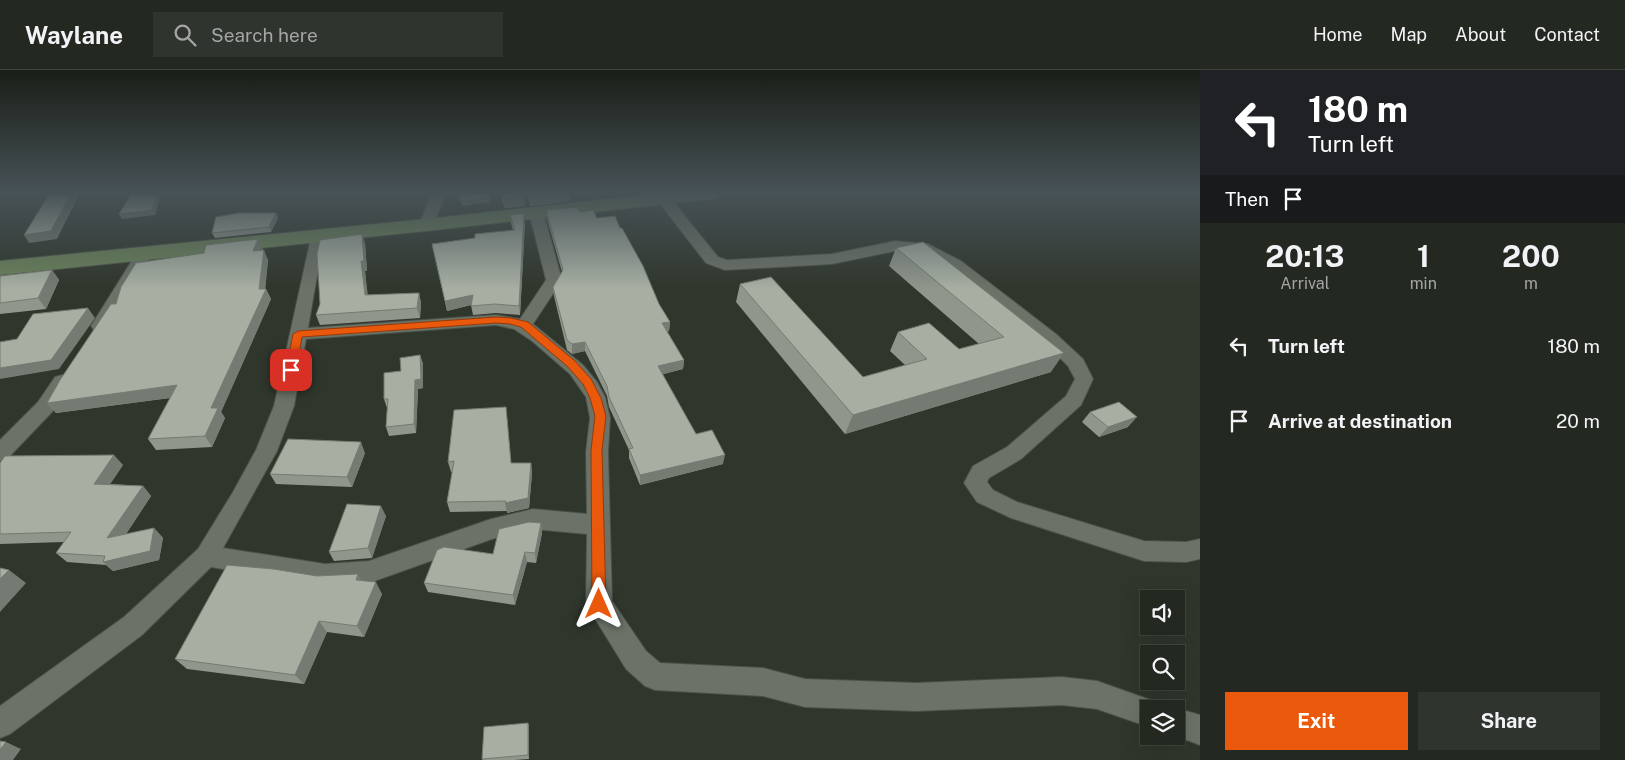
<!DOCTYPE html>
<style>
body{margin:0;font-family:"Public Sans",sans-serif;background:#2f342e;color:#f1f3f6;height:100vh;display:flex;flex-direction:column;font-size:19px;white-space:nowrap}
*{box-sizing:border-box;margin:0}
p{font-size:16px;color:#a3a6a5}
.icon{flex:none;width:28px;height:28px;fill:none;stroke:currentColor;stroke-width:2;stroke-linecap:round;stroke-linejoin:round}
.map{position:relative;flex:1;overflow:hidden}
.side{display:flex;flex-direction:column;background:#232821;width:425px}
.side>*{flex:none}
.guide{background:#202124;color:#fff;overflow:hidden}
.controls{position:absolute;left:1140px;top:520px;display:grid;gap:10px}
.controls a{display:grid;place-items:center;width:45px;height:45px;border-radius:0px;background:#232821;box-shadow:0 5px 20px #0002,0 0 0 1px #40443f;font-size:25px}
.pin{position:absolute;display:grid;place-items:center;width:42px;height:42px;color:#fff;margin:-21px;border-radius:10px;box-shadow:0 2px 8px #0006}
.me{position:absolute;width:55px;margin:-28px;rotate:0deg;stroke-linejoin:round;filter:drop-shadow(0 0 4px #0008)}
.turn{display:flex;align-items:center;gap:18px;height:105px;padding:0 25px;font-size:22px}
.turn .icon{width:65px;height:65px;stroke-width:2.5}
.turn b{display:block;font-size:35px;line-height:42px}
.then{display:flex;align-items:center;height:48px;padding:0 25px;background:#0003;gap:10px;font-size:19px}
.eta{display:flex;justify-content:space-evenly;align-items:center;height:85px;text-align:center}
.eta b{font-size:30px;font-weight:700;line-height:35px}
.button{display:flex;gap:10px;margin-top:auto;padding:10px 25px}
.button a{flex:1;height:58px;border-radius:0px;background:#ea580c;color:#fff;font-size:20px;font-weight:700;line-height:58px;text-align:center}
.button a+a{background:#2f342e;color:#f1f3f6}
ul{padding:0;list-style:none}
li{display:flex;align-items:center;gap:15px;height:75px;padding:0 25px}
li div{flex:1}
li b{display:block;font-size:19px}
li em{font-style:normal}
header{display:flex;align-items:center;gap:30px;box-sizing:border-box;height:70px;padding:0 25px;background:#232821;border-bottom:1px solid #40443f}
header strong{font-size:24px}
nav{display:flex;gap:28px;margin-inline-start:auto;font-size:18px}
.search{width:350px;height:45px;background:#2f342e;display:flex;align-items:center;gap:12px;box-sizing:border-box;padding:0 18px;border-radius:0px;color:#a3a6a5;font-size:19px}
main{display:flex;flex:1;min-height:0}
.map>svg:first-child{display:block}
</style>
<header>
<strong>Waylane</strong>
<div class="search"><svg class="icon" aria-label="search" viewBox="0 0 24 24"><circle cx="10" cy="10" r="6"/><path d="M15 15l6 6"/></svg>Search here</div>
<nav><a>Home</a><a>Map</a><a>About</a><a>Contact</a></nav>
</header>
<main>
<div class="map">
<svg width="1200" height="690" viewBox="0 0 1200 690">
<rect width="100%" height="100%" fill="#2f362c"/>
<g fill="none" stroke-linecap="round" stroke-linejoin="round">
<g stroke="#4b5149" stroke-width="2">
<g id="minor">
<path d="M432,123H446L433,155L431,158H421L419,155Z"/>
<path d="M663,124L668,125L718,187L727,190L832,184L895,171L928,174L961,191L1056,264L1083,289L1093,309L1081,335L1021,389L989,408L987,412L993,420L1017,432L1144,471L1186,472L1200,469V489L1186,492L1144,491L1011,448L977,432L964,413L973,396L1007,377L1066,326L1075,309L1068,296L1044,272L949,197L920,181H895L832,194L725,200L706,193L658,131L656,128Z"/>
<path d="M536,138L541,139L543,142L562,210L533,254L583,295L597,312L605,327L610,348L608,382L612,531L646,581L660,593L763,598L805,609L916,613L1062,607L1097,611L1159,633L1162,639H1149V657L1097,639L1062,635L916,641L805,637L763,626L655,620L645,616L626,599L586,534L587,464L533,459L492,469L369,513L325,516L211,497L142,565L10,664L0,668V636L124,547L198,479L233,422L256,380L274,336L312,163H322L324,166L308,258L496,245L520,249L546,210L529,142L531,139ZM496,255L514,259L532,271L570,304L586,327L590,348L586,382L587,444L533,439L491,449L369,491L325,494L223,478L277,381L294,336L306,269Z"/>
<path d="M144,179L149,181L152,184L109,256L106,260L100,262L94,260L91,256L136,184L139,181Z"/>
<path d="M62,305L69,307L72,312L52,342L7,389L0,391V370L38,332L55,307Z"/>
<path d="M1176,638L1200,645V675L1176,666V639H1173Z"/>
</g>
</g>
<g stroke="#4b5149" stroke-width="2">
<path id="secondary" d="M662,123H720L718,127L711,129L426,161L0,205V191L426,149Z"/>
</g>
<use href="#minor" fill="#6b7267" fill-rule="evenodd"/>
<use href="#secondary" fill="#6a8259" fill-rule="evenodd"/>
</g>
<g fill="#90968c">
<path d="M501,123H525V136L505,138L502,131Z"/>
<path d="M528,123H570V131L530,136Z"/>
<path d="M546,140L580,142L597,148L620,158L659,234L670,252L669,261L667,262L684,290L683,299L662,304L696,364L723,394L640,415L629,388V380L609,337L607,326L585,281L572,284L567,280L554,226L553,217L562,202L547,149Z"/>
<path d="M276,143L278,148L271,162L215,168L212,163Z"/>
<path d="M510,145L525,152L520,245L496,243L473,245L471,235L447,241L432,174L475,168L513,160L511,153Z"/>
<path d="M365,173L367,201H365L367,225L419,223L421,233L420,248L320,255L316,245Z"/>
<path d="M896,178L1051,302L845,364L736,232L740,214L863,307L905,295L890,281L898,262L959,279L979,274L889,196Z"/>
<path d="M263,180L268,190L265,219H266L271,229L221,342L225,348L212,377L156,380L148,369L170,328L56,343L47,333L116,234Z"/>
<path d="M52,200L59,210L46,239L0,244V206Z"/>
<path d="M420,285L423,294V318L418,319L416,363L389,366L386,357L387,338L384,329L401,301Z"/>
<path d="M1090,342L1128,357L1099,367L1082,352Z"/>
<path d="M507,348L511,393H531L532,403L529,438L507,443V441L450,442L447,432L452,402H451L448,392Z"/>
<path d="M365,383L352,417L276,414L270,404Z"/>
<path d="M0,393L123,395L110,414L143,416L151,426L126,464L154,458L163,468L159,490L113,501L106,495L67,492L56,483L64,472L0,474Z"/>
<path d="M386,446L372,488L334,491L329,482Z"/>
<path d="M541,453L542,463L536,493L527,492L515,535L428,522L424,513L493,484Z"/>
<path d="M317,506L361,511L382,524L364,567L327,562L304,614L187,599L175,589Z"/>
<path d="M528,653L529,657V689L514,690H483L482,689Z"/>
</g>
<g fill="#757a72">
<path d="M71,123H80L57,169L29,173L24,165Z"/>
<path d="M158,123H162L155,145L122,149L119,144Z"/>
<path d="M525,123V136L505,138L504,128Z"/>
<path d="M557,123H570V131L530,136L529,126Z"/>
<path d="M490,127V132L462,136L461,131Z"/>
<path d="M276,143L278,148L271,162L269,157Z"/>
<path d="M524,143L525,152L520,245L519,236Z"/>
<path d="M362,164L365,173L367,201H365L369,235L365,225L361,191Z"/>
<path d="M258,169L263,180L253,181Z"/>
<path d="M264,180L268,190L265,222L266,219L271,229L221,342L225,348L212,377L205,366L211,338L259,219Z"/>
<path d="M52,200L59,210L46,239L38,228Z"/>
<path d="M419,223L421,233L420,248L417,238Z"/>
<path d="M473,225L474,234L447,241L445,231Z"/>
<path d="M88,238L95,248L59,299L0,309V298Z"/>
<path d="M670,252L669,261L662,263V253Z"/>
<path d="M585,272V281L572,284V274Z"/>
<path d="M1064,283L1051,302L845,364L853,345Z"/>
<path d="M420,285L423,294V318L418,319L416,363L414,354L415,310Z"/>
<path d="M684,290L683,299L657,306L658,296Z"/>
<path d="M177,315L184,326L56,343L47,333Z"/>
<path d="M1137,347L1128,357L1099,367L1108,357Z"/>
<path d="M361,372L365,383L352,417L347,407Z"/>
<path d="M114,385L123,395L104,423L94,414Z"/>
<path d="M725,385L723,394L640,415V405Z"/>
<path d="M531,393L532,403L529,438L507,443L505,433Z"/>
<path d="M143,416L151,426L117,478L107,468Z"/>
<path d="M381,436L386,446L372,488L368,478Z"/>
<path d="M541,453L542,463L536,493L535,483Z"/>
<path d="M154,458L163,468L159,490L113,501L103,492Z"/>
<path d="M525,482L527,492L515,535L513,525Z"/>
<path d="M9,500L26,513L0,542V509Z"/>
<path d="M358,504L364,515L356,510Z"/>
<path d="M376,512L382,524L364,567L357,556Z"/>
<path d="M319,551L327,562L304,614L295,605Z"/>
<path d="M528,653L529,657V689L528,685Z"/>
<path d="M6,672L21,679L13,690H0V680Z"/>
</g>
<g fill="#a7afa3" stroke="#757a72">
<path d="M50,123H71L51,161L24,165Z"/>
<path d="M132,123H158L152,140L119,144Z"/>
<path d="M458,123H488L490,127L461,131Z"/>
<path d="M502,123H524V126L504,128Z"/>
<path d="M529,123H557L529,126Z"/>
<path d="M577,137L580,142L593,140L597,148L615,146L620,158H622L643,196L659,234L670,252L662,253L684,290L658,296L696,364L712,360L725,385L640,405L629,379L633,378L609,327L607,316L585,272L572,274L567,270L553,217L563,200L546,140Z"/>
<path d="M239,143H276L269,157L212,163L216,147Z"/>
<path d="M524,143L519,236L495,234L471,236L473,225L445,231L432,174L475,168V164L515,160L510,145Z"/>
<path d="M362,164L364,191H361L365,225L419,223L417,238L316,245L320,234L317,184L320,170Z"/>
<path d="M258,169L253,181L264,180L259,219H266L211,338H218L205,366L148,369L177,315L47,333L60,310L111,234H116L121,217L136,193L204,183L206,175Z"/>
<path d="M923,172L1064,283L853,345L740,214L771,207L863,307L927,289L898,262L929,253L959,279L1004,267L896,178Z"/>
<path d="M52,200L38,228L0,233V206Z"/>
<path d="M88,238L51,290L0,298V272L17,269L33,244Z"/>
<path d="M420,285L421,309L415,310L414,354L386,357L388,329H384V303L401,301L400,288Z"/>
<path d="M1119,332L1137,347L1108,357L1090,342Z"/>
<path d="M506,337L511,393H531L528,428L505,433L506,431L447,432L454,391L448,392L454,340Z"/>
<path d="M288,369L361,372L347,407L270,404Z"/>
<path d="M114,385L94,414L143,416L107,468L154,458L150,481L103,492L105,486L56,483L71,462L0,464V393L5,386Z"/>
<path d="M347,434L381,436L368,478L329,482Z"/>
<path d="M529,452L541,453L535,483L525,482L513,525L424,513L437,480L444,477L493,484L499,459Z"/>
<path d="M227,495L273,499L317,506L358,504L356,510L376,512L357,556L319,551L295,605L175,589Z"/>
<path d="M0,498L9,500L0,509Z"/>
<path d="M528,653V685L482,689L484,657Z"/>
<path d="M0,671L6,672L0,680Z"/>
</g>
<linearGradient id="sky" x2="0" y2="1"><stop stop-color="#1a1e18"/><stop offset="0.56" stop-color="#475256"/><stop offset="1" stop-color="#475256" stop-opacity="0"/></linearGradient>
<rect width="1200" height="219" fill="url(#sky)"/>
<path fill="#ea580c" stroke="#983908" d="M496,247L511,248L528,252L575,291L591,309L601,328L606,346L602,380L606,534L604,539L599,541L594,539L592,534L591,380L595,346L590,328L583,314L567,296L521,257L510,254L496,253L302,267L296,300L291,304L286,300L293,264L298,261Z"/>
</svg>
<div class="controls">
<a><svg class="icon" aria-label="sound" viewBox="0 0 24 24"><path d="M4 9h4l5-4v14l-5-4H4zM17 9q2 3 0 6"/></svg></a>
<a><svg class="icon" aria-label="search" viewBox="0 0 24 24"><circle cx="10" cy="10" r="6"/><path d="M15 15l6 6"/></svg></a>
<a><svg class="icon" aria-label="layers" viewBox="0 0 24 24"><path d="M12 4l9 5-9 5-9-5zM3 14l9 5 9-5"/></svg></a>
</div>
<div class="pin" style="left:291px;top:300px;background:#d93025"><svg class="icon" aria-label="arrive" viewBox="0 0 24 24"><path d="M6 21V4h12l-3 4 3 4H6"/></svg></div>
<svg class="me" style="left:599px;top:534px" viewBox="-20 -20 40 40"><path d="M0-17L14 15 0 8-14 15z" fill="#ea580c" stroke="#fff" stroke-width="4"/></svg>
</div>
<section class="side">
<div class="guide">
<div class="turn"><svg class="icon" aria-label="left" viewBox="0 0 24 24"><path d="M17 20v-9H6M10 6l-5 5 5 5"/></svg><div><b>180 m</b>Turn left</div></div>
<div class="then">Then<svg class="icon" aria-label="arrive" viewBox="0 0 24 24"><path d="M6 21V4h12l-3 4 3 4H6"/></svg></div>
</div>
<div class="eta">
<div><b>20:13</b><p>Arrival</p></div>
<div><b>1</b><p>min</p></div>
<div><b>200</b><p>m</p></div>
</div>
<ul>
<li><svg class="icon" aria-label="left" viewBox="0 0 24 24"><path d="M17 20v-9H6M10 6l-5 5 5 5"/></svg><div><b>Turn left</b></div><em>180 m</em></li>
<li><svg class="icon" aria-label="arrive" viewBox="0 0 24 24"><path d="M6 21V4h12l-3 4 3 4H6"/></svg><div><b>Arrive at destination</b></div><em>20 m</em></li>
</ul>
<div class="button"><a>Exit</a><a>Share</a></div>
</section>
</main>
